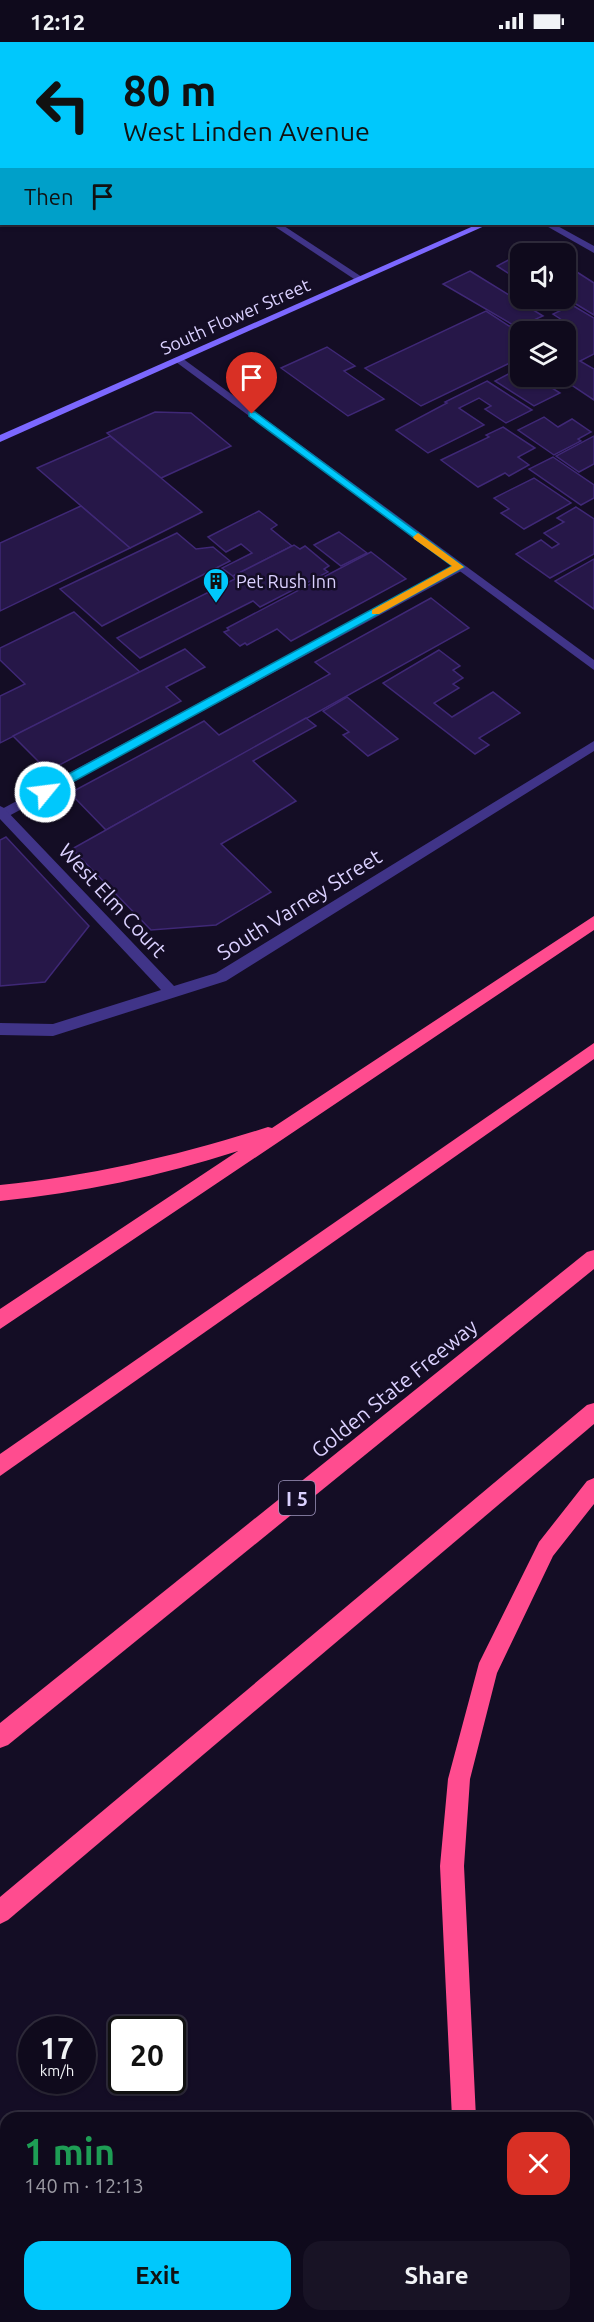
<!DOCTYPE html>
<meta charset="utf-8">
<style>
body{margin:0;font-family:Ubuntu,sans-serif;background:#181325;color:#f1f3f6;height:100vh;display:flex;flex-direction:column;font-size:22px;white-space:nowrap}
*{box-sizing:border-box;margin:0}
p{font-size:20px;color:#9b9aa3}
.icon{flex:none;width:33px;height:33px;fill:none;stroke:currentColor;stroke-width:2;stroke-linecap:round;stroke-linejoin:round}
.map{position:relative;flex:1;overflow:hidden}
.panel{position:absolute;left:0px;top:2070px;width:594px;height:210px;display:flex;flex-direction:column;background:#0f0a1c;border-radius:18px 18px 0 0;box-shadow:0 2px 4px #0004,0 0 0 2px #2f2b3b}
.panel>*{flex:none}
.banner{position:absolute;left:0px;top:0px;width:594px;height:183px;box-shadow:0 2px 4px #0004,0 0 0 2px #2f2b3b;background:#00c8fc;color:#111;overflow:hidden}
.fabs{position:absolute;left:510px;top:201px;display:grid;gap:12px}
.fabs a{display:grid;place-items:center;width:66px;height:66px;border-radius:12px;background:#0f0a1c;box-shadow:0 2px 4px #0004,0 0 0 2px #2f2b3b;font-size:30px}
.speed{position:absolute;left:18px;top:1974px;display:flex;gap:12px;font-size:30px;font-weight:700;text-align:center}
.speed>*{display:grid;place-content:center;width:78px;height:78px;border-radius:50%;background:#0f0a1c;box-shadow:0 2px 4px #0004,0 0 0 2px #2f2b3b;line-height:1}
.speed small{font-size:15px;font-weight:400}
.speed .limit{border:3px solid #111;border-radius:9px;background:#fff;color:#111}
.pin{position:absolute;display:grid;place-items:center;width:51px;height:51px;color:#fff;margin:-62px -26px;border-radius:50% 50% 50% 0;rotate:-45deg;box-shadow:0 0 6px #0007}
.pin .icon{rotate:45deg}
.me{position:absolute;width:66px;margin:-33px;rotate:61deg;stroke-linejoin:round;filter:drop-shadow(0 0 4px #0008)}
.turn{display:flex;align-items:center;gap:21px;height:126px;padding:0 24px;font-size:27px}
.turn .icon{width:78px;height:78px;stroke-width:2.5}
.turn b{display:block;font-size:42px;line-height:51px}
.then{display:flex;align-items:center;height:57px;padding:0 24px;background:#0003;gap:12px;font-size:22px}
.round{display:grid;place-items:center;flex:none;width:63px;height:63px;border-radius:18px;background:#181325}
.head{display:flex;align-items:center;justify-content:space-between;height:102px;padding:0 24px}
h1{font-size:36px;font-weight:600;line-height:45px;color:#1e9e55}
.cta{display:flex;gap:12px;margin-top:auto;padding:12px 24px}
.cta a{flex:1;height:69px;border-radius:18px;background:#00c8fc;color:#111;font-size:24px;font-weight:600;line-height:69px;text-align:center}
.cta a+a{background:#181325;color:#f1f3f6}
.status{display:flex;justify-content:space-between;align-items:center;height:42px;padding:0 30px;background:#0f0a1c;direction:ltr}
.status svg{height:16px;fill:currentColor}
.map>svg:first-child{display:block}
</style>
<div class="status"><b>12:12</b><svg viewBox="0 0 49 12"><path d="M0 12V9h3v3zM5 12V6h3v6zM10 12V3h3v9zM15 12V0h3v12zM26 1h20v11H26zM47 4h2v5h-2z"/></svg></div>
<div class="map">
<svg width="594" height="2280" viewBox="0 0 594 2280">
<rect width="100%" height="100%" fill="#140d25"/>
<g fill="#261748" stroke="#3f2876" stroke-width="1.5">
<path d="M0,0H486L489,2H2V17Z"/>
<path d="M520,212V239L497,224Z"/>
<path d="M566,223L594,241V273L566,256Z"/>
<path d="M470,229L543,274L529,280L545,290H525L443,242Z"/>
<path d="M572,263L594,276V312L580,319L594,327V358L558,334H566V290H562L566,288L555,281L562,278L553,272Z"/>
<path d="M486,269L520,291V316L421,364L365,326Z"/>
<path d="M327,305L355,324L344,329L384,357L348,374L281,326Z"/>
<path d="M520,326V334H533L560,351L534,364L495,339Z"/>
<path d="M487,339L532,368L506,381L485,367L491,364L479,356L459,366L484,383L428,411L396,388L447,361L445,360Z"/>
<path d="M155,370L191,371L231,404L161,436L107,391Z"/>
<path d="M544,375L558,385L572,377L591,390L578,397L581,399L554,413L518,388Z"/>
<path d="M503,385L535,406L518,415L529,423L509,434L505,431L478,445L441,418L489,395L486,393Z"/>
<path d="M110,394L161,436L202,470L130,506L37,426Z"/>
<path d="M594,394V422L579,430L556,414Z"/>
<path d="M553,415L594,443V456L581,463L529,427Z"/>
<path d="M534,436L571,461L524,487L501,471L509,467L494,456Z"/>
<path d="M81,464L130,506L0,569V501Z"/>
<path d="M576,465L594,477V512L550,536L516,512L541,498L552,506L559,502L544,491L564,480L557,476Z"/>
<path d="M259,469L277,483L271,487L292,504L233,534L222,526L252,511L241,502L226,510L208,495Z"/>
<path d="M339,490L367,511L341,524L314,503Z"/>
<path d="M177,491L196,507L213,505L230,519L102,584L60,547Z"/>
<path d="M294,503L300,507L305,504L329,524L324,527L328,530L260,565L253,559L140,616L117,596L235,537L233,534Z"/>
<path d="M371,510L406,537L291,599L277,587L247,603L245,601L240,604L224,590L229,588L227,586Z"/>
<path d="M594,517V567L555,539Z"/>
<path d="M431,556L469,586L106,788L70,751L204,679L219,693L330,632L315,620Z"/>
<path d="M74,570L140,630L0,701V654L25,642L0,618V606Z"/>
<path d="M185,607L205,625L166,645L181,659L48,729L13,694Z"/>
<path d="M439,608L460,624L453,628L463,636L453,642L459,646L434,661L452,675L493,650L520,671L479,696L489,703L475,712L383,641Z"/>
<path d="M347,655L398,697L368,714L343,693L349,690L323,669Z"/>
<path d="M306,676L316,684L253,719L296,759L221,802L271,850L216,883L151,888L72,807Z"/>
<path d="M6,795L89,884L45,940L0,944V798Z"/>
</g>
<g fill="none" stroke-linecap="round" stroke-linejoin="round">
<g fill="#403488" fill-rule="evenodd">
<rect x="0" y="36" width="2" height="5"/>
<path d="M271,182H281L365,237L357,239Z"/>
<path d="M459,521L465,525L463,528L7,775L0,776V768Z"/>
</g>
<g fill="#403488" fill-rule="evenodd">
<path d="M543,182H554L594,204V211Z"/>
<path d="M176,316H182L594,618V628L176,320Z"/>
<path d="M594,699V709L226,939L53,994L0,993V981L53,982L161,948L0,777V764L4,766L174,944L216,931Z"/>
</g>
<g fill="#7c68ff" fill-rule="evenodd">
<path d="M594,130V136H592V131Z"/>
<path d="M478,182H489L0,400V393Z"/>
</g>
<g fill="#ff4c8f" fill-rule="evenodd">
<path d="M594,874V888L0,1287V1267L238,1109C160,1134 81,1151 0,1159V1143C92,1134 180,1113 268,1085L272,1086Z"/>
<path d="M594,1001V1017L0,1434V1412Z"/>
<path d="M594,1208V1227L8,1703L0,1706V1681L587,1210Z"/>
<path d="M594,1361V1382L8,1878L0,1882V1855L587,1363Z"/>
<path d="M594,1436V1462L553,1514L497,1631L470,1737L464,1824L476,2076H452L440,1824L448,1737L479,1621L539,1500L587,1439Z"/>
<path d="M0,2116L6,2118V2144L0,2142Z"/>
<path d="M182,2274H209L211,2280H184Z"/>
<rect x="460" y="2274" width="26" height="6"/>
</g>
</g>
<path fill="#00c8fc" stroke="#0082a4" stroke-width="1.5" d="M249,370H255L464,525L49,753H41V747L452,524L249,374Z"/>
<path fill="#f59e0b" d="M418,491L464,525L379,572H372V568L452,524L414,497L413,495Z"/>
<defs>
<g id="building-pin" transform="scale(1.35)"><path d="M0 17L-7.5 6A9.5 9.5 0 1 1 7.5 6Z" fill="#00c8fc" stroke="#140d25"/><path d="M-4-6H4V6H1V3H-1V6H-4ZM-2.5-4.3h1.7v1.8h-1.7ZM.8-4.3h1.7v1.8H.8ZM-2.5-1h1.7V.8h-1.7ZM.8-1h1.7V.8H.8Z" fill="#111"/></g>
</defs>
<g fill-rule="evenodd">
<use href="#building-pin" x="216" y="539"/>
</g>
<g text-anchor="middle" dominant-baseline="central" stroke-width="5" stroke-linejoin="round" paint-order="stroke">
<g font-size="18" fill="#dbd1ff" stroke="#140d25">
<text transform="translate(235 274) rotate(-24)">South Flower Street</text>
</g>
<g font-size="18" fill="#dbd1ff" stroke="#140d25" text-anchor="start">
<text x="236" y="539">Pet Rush Inn</text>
</g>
<rect fill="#140d25" stroke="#9f96be" stroke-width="1.5" x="279" y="1439" width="36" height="34" rx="4.5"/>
<g font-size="20" font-weight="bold" fill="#dbd1ff">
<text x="297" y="1456">I 5</text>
</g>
<g font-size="21" fill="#dbd1ff" stroke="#140d25">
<text transform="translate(113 858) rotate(47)">West Elm Court</text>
<text transform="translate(299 862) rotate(-32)">South Varney Street</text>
<text transform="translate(394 1346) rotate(-39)">Golden State Freeway</text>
</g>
</g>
</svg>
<div class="fabs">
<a><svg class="icon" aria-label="sound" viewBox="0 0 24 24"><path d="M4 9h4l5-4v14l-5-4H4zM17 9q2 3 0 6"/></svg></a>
<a><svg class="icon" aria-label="layers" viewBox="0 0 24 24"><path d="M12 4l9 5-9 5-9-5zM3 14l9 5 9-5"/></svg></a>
</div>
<div class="speed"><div>17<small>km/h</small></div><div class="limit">20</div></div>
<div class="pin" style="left:252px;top:372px;background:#d93025"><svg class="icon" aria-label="arrive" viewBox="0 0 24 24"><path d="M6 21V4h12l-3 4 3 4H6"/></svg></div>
<svg class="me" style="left:45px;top:750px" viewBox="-20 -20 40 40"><circle r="17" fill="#00c8fc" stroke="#fff" stroke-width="3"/><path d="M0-11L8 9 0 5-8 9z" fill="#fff"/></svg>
<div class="banner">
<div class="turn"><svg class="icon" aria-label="left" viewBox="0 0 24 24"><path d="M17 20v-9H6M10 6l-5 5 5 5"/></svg><div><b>80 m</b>West Linden Avenue</div></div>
<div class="then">Then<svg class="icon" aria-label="arrive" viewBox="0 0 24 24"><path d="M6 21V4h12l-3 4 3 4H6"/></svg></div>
</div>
<section class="panel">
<div class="head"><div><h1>1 min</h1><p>140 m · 12:13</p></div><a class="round" style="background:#d93025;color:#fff"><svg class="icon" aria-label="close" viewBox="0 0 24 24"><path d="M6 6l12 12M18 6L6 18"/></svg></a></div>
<div class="cta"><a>Exit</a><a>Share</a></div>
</section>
</div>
